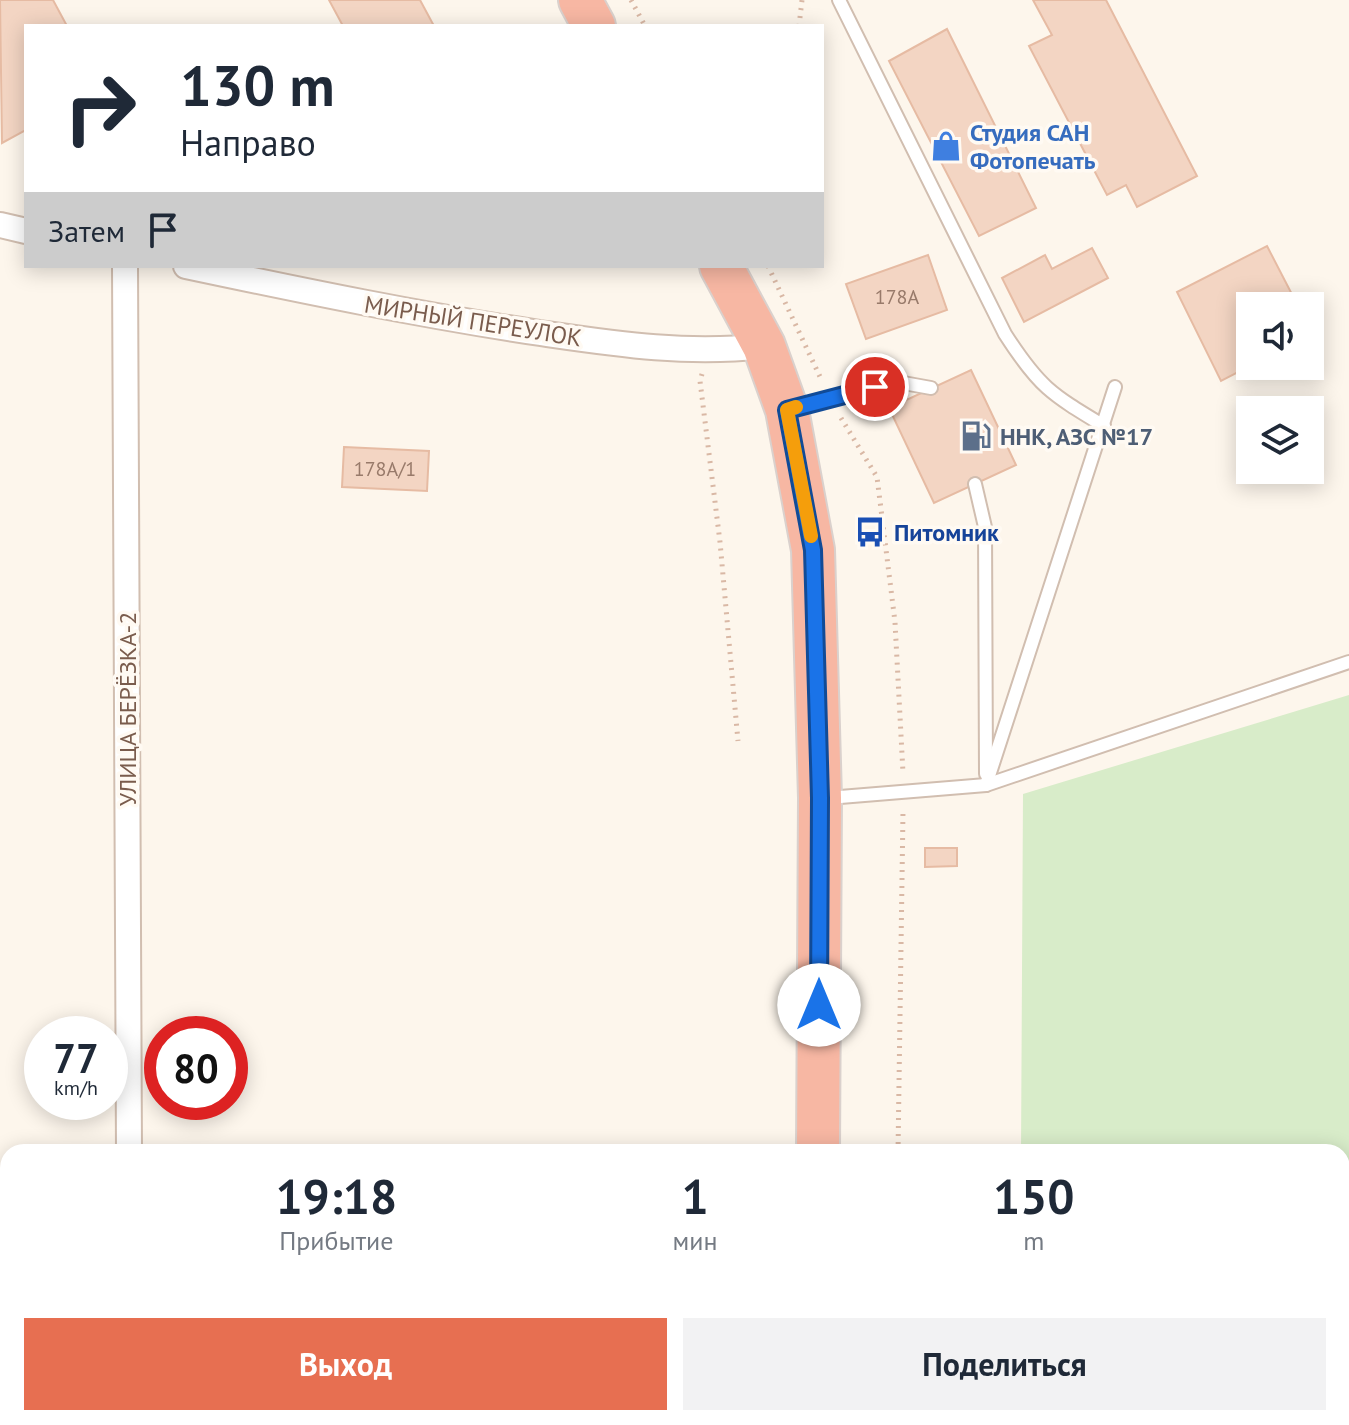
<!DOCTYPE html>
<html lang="ru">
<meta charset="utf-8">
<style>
body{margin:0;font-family:"PT Sans",sans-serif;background:#f2f2f3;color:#1f2937;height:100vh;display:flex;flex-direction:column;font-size:30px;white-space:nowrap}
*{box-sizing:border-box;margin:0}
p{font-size:26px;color:#747a83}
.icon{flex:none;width:44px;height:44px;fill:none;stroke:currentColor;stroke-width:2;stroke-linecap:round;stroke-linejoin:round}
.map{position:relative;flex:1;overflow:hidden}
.panel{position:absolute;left:0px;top:1144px;width:1350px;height:282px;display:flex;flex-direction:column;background:#fff;border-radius:24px 24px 0 0;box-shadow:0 4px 20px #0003}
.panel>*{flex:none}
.hud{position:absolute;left:24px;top:24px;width:800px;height:244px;border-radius:0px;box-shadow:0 4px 20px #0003;background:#fff;color:#1f2937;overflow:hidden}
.buttons{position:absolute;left:1236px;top:292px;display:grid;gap:16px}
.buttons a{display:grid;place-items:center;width:88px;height:88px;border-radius:0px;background:#fff;box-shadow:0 4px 20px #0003;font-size:40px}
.speed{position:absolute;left:24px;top:1016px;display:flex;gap:16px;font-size:40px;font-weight:700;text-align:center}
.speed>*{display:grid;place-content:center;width:104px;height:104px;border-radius:50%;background:#fff;box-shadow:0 4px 20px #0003;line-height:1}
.speed small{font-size:20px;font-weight:400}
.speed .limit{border:12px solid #d22;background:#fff;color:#111}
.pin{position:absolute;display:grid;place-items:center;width:68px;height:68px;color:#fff;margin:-34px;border:4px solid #fff;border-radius:50%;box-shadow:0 2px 8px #0007}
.me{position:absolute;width:88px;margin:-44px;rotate:0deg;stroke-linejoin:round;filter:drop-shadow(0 0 6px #0008)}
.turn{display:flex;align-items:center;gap:28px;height:168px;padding:0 24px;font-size:36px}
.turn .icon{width:104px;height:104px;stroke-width:2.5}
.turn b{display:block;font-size:56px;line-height:68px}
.then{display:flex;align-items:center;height:76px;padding:0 24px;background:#0003;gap:16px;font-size:30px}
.eta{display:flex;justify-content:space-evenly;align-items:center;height:136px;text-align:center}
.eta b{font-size:48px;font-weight:700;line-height:56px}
.action{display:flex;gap:16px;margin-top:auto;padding:16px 24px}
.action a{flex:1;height:92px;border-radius:0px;background:#e76f51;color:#fff;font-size:32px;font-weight:700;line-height:92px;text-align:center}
.action a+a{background:#f2f2f3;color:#1f2937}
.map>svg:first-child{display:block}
</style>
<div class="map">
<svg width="1349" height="1425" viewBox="0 0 1349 1425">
<rect width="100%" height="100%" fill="#fdf6ec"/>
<path fill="#d8ecc9" d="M1349,695V1425H1020V1418H1342V1152H1021L1023,794Z"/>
<g fill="#f3d5c3" stroke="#e6bba3" stroke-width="2">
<path d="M0,0H53L67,26H26V130L2,143Z"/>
<path d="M329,0H420L434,26H343Z"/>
<path d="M1033,0H1106L1197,176L1137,207L1126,185L1107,195L1029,46L1052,35Z"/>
<path d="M947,29L1036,208L979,236L889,61Z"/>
<path d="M1267,246L1298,306H1250V366L1221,381L1177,292Z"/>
<path d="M1092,248L1108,278L1024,322L1002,278L1045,255L1052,269Z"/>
<path d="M928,255L947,310L866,339L846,284Z"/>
<path d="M971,370L1016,465L934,503L889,408Z"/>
<path d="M344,447L429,451L427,491L342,487Z"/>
<path d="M925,848H957V866L925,867Z"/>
</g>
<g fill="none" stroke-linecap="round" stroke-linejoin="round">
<g stroke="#d1beb0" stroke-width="16">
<g id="lane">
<path d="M839,0L1005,334C1039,387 1051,394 1104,426"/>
<path d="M791,409L898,382L931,388"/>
<path d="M975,484L985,527L986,774"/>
<path d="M986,785L1115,387"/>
<path d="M828,798L986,785L1349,662"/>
</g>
</g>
<g stroke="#d1beb0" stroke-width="28">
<g id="street">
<path d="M0,225L26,231"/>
<path d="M125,266L129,1152"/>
<path d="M186,266C304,291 420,315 540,333C616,344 687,355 764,346"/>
<path d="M0,1343L8,1344"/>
</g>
</g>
<g stroke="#dad1cd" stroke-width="46">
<g id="highway">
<path d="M580,0L594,26"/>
<path d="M721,266L764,346L787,410L813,550L820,798L818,1152"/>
<path d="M815,1425L816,1418"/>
</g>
</g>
<g stroke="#d9b8a5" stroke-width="5" stroke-dasharray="2 6" stroke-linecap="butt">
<path d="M631,0L645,26"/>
<path d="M799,26L802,0"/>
<path d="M768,266L822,381"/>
<path d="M702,374L700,381L720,542L738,741"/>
<path d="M841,418L877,477L895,622L903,773"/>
<path d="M898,1152L903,811"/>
<path d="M894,1425V1418"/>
</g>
<use href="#lane" stroke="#fff" stroke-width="12"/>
<use href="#street" stroke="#fff" stroke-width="24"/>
<use href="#highway" stroke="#f7b7a3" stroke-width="42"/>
</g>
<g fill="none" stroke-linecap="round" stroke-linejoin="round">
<g stroke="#114b97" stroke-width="20">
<path id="route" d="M819,1005L820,798L813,550L787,410L875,387"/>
</g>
<use href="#route" stroke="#1a73e8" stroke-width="14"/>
<path stroke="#f59e0b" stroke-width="14" d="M796,407L787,410L811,536"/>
</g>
<defs>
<g id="shop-bare" transform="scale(2.4)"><path d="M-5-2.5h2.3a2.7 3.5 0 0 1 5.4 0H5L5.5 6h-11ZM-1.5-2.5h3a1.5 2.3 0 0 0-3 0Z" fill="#3f7fe0" stroke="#fffaf3" stroke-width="2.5" paint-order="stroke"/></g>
<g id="fuel-bare" transform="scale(2.4)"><path d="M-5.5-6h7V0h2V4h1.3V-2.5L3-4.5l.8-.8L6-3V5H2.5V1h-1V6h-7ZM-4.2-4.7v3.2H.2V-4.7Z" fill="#5c6f8a" stroke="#fffaf3" stroke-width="2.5" paint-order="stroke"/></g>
<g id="bus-bare" transform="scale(2.4)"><path d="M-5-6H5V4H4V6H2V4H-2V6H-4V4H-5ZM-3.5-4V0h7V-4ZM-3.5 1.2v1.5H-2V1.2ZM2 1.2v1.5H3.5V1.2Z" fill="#1a4fb4" stroke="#fffaf3" stroke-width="2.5" paint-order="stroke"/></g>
</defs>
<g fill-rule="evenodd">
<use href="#shop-bare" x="946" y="146"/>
<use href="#fuel-bare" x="976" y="436"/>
<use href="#bus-bare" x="870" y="532"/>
</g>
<g text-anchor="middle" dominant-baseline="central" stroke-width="7" stroke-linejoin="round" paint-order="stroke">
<g font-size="20" fill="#987a6a">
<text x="897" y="297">178А</text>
<text x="385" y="469">178А/1</text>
</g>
<g font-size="24" font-weight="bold" fill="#366cbe" stroke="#fffaf3" text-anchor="start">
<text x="970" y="132">Студия САН<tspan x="970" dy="28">Фотопечать</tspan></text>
</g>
<g font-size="24" fill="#7a5c4d" stroke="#fffaf3">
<text transform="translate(473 321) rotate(9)">МИРНЫЙ ПЕРЕУЛОК</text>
<text transform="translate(127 709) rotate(-90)">УЛИЦА БЕРЁЗКА-2</text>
</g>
<g font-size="24" font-weight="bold" fill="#4e5e75" stroke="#fffaf3" text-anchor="start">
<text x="1000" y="436">ННК, АЗС №17</text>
</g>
<g font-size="24" font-weight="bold" fill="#164399" stroke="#fffaf3" text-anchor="start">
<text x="894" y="532">Питомник</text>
</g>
</g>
</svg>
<div class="buttons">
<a><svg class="icon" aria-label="sound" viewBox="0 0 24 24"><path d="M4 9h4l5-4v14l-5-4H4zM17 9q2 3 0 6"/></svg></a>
<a><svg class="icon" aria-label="layers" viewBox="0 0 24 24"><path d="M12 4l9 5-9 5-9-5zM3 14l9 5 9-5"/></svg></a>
</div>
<div class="speed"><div>77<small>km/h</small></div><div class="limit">80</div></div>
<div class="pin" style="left:875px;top:387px;background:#d93025"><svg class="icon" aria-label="arrive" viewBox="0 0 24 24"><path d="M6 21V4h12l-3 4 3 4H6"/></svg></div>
<svg class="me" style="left:819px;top:1005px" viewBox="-20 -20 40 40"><circle r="19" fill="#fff"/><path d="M0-13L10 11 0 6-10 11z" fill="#1a73e8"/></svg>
<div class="hud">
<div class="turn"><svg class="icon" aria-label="right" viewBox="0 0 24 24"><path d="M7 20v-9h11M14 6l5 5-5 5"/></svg><div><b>130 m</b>Направо</div></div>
<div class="then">Затем<svg class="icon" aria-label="arrive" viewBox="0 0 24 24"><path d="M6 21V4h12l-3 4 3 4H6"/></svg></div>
</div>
<section class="panel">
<div class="eta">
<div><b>19:18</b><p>Прибытие</p></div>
<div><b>1</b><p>мин</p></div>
<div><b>150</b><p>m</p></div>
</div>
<div class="action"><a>Выход</a><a>Поделиться</a></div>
</section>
</div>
